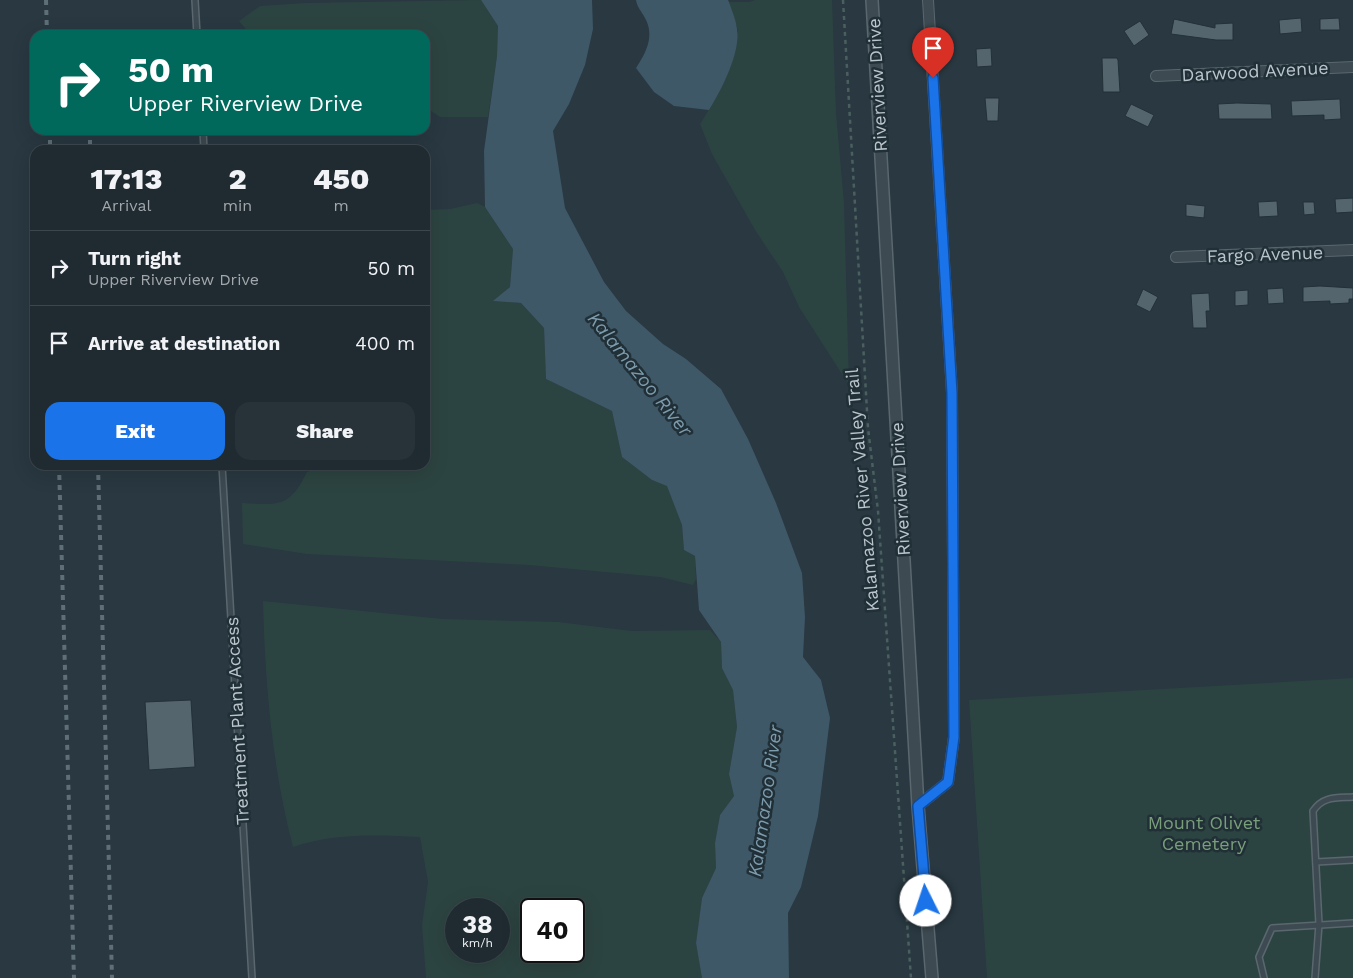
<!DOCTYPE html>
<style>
body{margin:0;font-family:"Work Sans",sans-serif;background:#273239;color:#f1f3f6;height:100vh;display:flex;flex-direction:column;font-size:19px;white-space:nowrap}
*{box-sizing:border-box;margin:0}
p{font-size:16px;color:#a1a7ab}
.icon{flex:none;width:28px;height:28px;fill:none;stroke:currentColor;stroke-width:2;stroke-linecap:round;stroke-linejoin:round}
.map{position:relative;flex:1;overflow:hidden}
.drawer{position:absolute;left:30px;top:145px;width:400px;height:325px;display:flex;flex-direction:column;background:#1f2a31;border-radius:15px;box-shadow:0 5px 20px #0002,0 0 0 1px #3c464d}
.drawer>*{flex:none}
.top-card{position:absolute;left:30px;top:30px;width:400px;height:105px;border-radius:15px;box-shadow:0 5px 20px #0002,0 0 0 1px #3c464d;background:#00695c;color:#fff;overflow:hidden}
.speed{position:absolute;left:445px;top:898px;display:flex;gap:10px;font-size:25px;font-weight:700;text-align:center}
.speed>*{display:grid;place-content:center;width:65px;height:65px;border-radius:50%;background:#1f2a31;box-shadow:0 5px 20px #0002,0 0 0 1px #3c464d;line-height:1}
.speed small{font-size:12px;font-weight:400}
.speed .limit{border:2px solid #111;border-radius:8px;background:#fff;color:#111}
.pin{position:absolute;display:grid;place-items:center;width:42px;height:42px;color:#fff;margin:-51px -21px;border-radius:50% 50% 50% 0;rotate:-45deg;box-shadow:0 0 5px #0007}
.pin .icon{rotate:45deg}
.me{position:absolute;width:55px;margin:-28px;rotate:356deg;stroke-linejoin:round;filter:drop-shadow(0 0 4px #0008)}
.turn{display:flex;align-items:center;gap:18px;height:105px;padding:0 15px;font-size:22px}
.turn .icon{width:65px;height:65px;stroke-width:2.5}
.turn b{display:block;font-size:35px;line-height:42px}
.eta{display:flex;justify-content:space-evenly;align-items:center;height:85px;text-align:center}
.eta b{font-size:30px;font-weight:800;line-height:35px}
.primary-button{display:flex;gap:10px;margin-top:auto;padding:10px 15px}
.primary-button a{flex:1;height:58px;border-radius:15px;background:#1a73e8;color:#fff;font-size:20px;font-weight:800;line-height:58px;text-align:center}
.primary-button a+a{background:#273239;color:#f1f3f6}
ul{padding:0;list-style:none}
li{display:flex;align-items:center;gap:15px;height:75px;padding:0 15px;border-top:1px solid #3c464d}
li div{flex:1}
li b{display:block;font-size:19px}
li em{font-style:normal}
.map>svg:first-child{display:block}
</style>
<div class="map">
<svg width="1353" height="978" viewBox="0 0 1353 978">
<rect width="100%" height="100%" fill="#293841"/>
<g fill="#2c4441" fill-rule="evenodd">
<path d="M481,0L498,26L497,56L488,117H440L425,107V35H251L239,21L260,6L305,3Z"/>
<path d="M755,0H832L836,113L844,203L849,385L799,307L783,272L755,230L712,154L700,124L718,95L738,31L729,2H749Z"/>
<path d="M477,203L485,207L513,249L510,287L494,301L521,303L544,328L546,379L612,411L622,457L652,480L667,485L682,525L684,550L695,556L696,579L693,585L660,577L529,565L307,554L243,544L242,503C279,505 289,508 307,472L325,465H425V210L450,209Z"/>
<path d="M263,601L443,619L558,622L632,631L710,630L721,642L722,667L733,690L737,727L729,774L734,796L720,815L715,843L716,868L702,898L696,943L702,978H426L422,925L428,882L420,837C374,835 337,833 293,847C272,767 265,683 263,601ZM456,909H499V951H456ZM531,909H574V951H531Z"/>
<path d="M1353,678V978H987L969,700Z"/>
</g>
<g fill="#3e5867">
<path d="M481,0H592L593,29L585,65L569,104L553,131L565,208L604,282L626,311L663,344L686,359L721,389L748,439L776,503L802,573L805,617L803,657L821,680L830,718L818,816L801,887L788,913L789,978H702L696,943L702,898L716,868L715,843L720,815L734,796L729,774L737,727L733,690L722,668L721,642L699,610L695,556L684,550L682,525L667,486L652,480L622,457L612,411L546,379L544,328L521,303L493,301L510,287L513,249L485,207L484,151L497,56L498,26Z"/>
<path d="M636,0H728L729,2C732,11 736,20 737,29C741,52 721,91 709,110L674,106L654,92L636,68C646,53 655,36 645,18C642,12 637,7 636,0Z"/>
</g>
<g fill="#54656e" stroke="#233139">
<path d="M1301,18L1302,32L1280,34L1279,20Z"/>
<path d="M1339,18L1340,30H1320V19Z"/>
<path d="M1174,19L1215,28V24L1233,23V40H1216L1171,34Z"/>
<path d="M1140,21L1149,35L1134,46L1124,31Z"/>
<path d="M991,48L992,66L977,67L976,49Z"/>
<path d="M1102,58H1117L1118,60L1120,92H1103Z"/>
<path d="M985,98H999L998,121H987Z"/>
<path d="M1340,99L1341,119L1324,120V115L1292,116L1291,101Z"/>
<path d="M1237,103L1271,104L1272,119H1219L1218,104Z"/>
<path d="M1131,104L1154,115L1148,127L1125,116Z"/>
<path d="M1353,198V212L1336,213L1335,199Z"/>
<path d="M1277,201L1278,216L1259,217L1258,202Z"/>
<path d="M1303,202H1314L1315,214L1304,215Z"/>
<path d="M1186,204L1205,206L1204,218L1186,216Z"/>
<path d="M1320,286L1353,288V299H1349V303L1330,304V301L1303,302V287Z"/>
<path d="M1283,288L1284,303L1268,304L1267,289Z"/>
<path d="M1143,289L1158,297L1150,312L1136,305Z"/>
<path d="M1248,290V305L1235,306V291Z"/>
<path d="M1209,293L1210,311H1206L1207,328H1193L1191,294Z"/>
<path d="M191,700L195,767L149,770L145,702Z"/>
</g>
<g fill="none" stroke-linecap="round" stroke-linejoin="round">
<g stroke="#5b676e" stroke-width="8">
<g id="service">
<path d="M195,0L197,35"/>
<path d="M203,130L204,150"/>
<path d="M222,465L252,978"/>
<path d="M1316,862L1353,860"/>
<path d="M1264,978L1259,957L1272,928L1353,923"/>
<path d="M1315,978L1319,924L1313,811C1323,796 1336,798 1353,797"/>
</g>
</g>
<g stroke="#5b676e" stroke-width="12">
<g id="minor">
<path d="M1156,76L1353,67"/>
<path d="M1176,257L1353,250"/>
<path d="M918,806L948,782L954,737L952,393L928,0"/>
</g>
</g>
<g stroke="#5b676e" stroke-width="14">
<path id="tertiary" d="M872,0L918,806L932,978"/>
</g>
<path stroke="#4b605e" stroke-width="2.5" stroke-dasharray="4 4" stroke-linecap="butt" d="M843,0L868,428L878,511L911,978"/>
<use href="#service" stroke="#3d4a51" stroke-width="5"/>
<use href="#minor" stroke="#3d4a51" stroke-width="10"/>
<use href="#tertiary" stroke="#3d4a51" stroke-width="11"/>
<g stroke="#5f6f78" stroke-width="4" stroke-dasharray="5 5" stroke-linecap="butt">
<path d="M46,0L47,35"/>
<path d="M50,130V150"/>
<path d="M90,130V150"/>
<path d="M59,465L74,978"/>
<path d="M98,465L112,978"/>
</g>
</g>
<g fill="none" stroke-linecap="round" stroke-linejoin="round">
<g stroke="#114b97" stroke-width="12">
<path id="route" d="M926,901L918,806L948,782L954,737L952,393L933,78"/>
</g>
<use href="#route" stroke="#1a73e8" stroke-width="9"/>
</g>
<g text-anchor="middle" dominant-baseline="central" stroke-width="5" stroke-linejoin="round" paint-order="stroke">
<g font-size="18" fill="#bac4cb" stroke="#212f37">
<text transform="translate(1255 71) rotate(-3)">Darwood Avenue</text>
<text transform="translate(877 85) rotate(-93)">Riverview Drive</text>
<text transform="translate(1265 254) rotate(-2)">Fargo Avenue</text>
<text transform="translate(900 489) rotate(-93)">Riverview Drive</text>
<text transform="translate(862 490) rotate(-95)">Kalamazoo River Valley Trail</text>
<text transform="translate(237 721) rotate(-93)">Treatment Plant Access</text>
</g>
<g font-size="18" fill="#799f7a" stroke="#212f37">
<text x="1204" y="822">Mount Olivet<tspan x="1204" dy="21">Cemetery</tspan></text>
</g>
<g font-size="19" font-style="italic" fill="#7c9bac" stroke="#212f37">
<text transform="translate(640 374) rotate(51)">Kalamazoo River</text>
<text transform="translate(765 801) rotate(-82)">Kalamazoo River</text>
</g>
</g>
</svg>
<div class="speed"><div>38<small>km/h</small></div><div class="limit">40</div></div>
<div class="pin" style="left:933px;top:78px;background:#d93025"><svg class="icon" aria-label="arrive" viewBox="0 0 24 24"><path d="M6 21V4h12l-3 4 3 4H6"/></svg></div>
<svg class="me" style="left:926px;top:901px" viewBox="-20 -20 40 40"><circle r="19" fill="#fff"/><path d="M0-13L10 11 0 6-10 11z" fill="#1a73e8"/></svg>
<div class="top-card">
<div class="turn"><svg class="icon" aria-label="right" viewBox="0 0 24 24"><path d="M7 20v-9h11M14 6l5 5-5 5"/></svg><div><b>50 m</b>Upper Riverview Drive</div></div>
</div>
<section class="drawer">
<div class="eta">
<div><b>17:13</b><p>Arrival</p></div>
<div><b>2</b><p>min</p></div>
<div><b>450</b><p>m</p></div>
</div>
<ul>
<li><svg class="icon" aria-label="right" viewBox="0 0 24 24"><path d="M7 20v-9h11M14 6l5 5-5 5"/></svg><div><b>Turn right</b><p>Upper Riverview Drive</p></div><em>50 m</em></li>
<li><svg class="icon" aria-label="arrive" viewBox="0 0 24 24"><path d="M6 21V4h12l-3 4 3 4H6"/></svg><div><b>Arrive at destination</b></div><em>400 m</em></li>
</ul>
<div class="primary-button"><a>Exit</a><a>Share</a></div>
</section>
</div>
